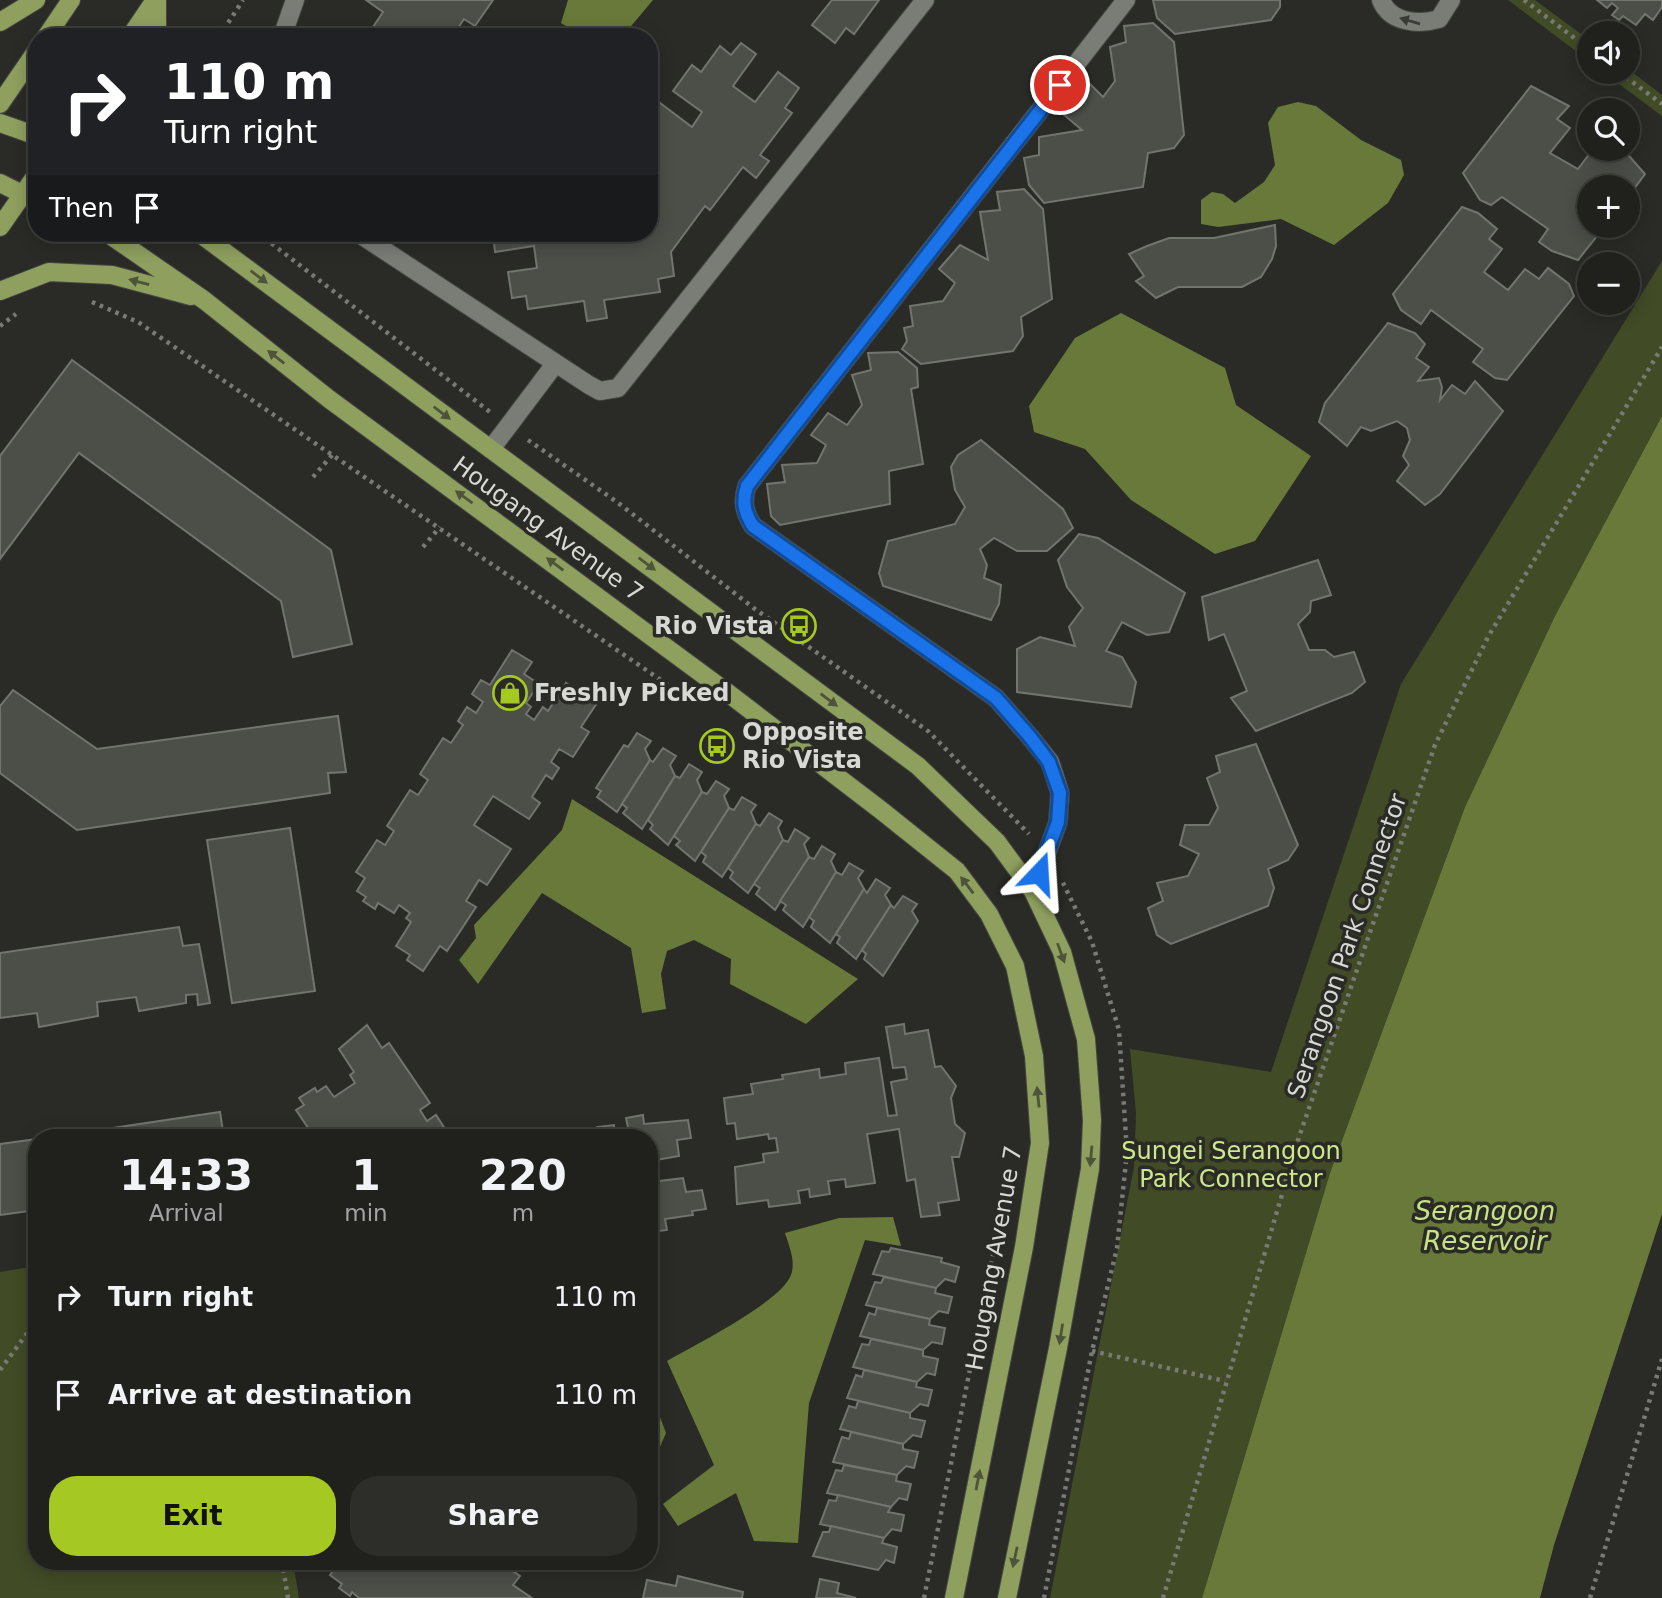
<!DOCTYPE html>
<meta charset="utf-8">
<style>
body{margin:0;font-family:"DejaVu Sans",sans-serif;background:#2d2d29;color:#f1f3f6;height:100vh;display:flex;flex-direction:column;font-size:26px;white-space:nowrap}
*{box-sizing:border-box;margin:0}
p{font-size:23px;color:#a2a3a3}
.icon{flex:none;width:38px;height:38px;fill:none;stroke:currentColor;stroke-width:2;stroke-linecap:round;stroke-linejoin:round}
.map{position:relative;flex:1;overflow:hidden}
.drawer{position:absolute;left:28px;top:1129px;width:630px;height:441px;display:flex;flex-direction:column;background:#20201c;border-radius:28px;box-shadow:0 4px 18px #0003,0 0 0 2px #3d3e3b}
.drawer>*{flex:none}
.top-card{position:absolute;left:28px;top:28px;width:630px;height:214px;border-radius:28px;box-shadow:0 4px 18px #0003,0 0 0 2px #3d3e3b;background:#202124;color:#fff;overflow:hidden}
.fabs{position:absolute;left:1577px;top:21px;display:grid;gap:14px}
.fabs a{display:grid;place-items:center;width:63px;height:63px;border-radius:50%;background:#20201c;box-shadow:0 4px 18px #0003,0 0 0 2px #3d3e3b;font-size:35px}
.pin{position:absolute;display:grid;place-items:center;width:60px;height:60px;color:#fff;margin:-30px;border:4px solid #fff;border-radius:50%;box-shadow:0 2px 7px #0007}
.me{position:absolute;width:77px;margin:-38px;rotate:20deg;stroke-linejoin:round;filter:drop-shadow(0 0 5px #0008)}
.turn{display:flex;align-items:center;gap:24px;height:147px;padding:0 21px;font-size:32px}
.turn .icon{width:91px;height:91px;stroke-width:2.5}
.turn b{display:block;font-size:49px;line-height:60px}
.then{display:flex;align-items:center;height:66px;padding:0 21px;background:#0003;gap:14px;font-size:26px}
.eta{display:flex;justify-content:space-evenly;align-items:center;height:119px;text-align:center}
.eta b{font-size:42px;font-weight:800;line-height:49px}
.cta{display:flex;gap:14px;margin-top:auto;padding:14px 21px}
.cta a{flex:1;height:80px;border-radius:28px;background:#a6c822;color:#111;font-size:28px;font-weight:800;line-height:80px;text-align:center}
.cta a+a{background:#2d2d29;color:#f1f3f6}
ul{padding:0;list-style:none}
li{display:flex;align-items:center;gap:21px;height:98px;padding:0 21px}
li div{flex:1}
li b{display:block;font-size:26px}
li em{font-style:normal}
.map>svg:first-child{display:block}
</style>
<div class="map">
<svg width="1662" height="1598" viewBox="0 0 1662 1598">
<rect width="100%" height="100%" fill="#2a2b26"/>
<g fill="#414b26">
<path d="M1508,0H1535L1589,40V61Z"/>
<path d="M1628,69L1662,95V116L1603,72Z"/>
<path d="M1662,261V416L1555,616L1465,807L1330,1173L1202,1598H1050L1134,1167L1136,1113L1130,1049L1271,1072L1401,684Z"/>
<path d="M37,1266V1561H293L299,1598H0V1272Z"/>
</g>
<g fill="#687939">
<path d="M568,0H653L622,37H584L561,23Z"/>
<path d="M1298,102L1316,106L1361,140L1401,160L1404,175L1388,203L1334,245L1281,219L1218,227L1201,224V200L1212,192L1223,194L1235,203L1264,182L1275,165L1268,123L1278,107Z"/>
<path d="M1121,313L1225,368L1236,405L1311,456L1255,541L1215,554L1131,500L1085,449L1034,432L1029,406L1075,338Z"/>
<path d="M1662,416V1214L1554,1545L1540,1598H1202L1330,1173L1465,807L1555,616Z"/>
<path d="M572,799L858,979L806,1024L730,984L731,959L694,940L667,951L661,974L666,1009L642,1013L631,948L542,893L478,984L459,960L476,938L474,925L562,830Z"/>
<path d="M893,1217L901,1246L865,1240L809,1403L798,1543L754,1541L736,1493L678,1526L663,1504L714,1465L667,1361C695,1345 781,1302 791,1275C796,1261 789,1246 785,1233L839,1218Z"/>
<path d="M649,1388L666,1433L649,1472Z"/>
</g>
<g fill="#4c4e48" stroke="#72746e" stroke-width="2">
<path d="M366,0H493L475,26L464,19L452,37H372L371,30L383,12Z"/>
<path d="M832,0H879L854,34L846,28L835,43L812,25Z"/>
<path d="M1153,0H1280V7L1271,20L1175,34L1157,18Z"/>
<path d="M1597,0H1662V7L1653,20L1645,14L1636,25L1623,16L1619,20L1612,15L1618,8L1612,3L1607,8Z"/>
<path d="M1153,23L1174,42L1184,135L1174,148L1148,153L1143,187L1044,203L1029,185L1024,158L1039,155V137L1082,130L1063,114L1089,83L1103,97L1115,81L1110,47L1126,42L1124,26Z"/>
<path d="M741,43L756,54L733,86L755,102L778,72L799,88L785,108L792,113L760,155L769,161L756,178L743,167L710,210L705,206L671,252L674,276L658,279L660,292L604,300L607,318L587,321L584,301L528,309L526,296L512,298L508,272L537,268L534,246L495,252L493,233H649V118L660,103L692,127L702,112L673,91L692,65L701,72L720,46L731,55Z"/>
<path d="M1531,86L1569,106L1557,119L1570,128L1550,153L1578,169L1593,149L1607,157L1612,149H1623L1645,174L1628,197V187H1589V226H1605L1578,260L1552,251L1539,242L1548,229L1502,197L1491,205L1480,200L1463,173Z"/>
<path d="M1024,189L1043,209L1052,299L1021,317L1023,336L1013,351L921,364L902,349L907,341L904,328L913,326L910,306L943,301L955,283L939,269L960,245L988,260L980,212L1000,210L997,192Z"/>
<path d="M1462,207L1478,213L1497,229L1489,239L1502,249L1484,272L1508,290L1525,269L1539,279L1548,268L1569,284L1574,296L1507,380L1495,378L1473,362L1483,349L1431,310L1421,324L1401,310L1393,294Z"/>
<path d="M1275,225L1276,246L1272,259L1261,277L1242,287H1178L1156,298L1136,281L1144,276L1129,254L1147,246L1169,238H1214Z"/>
<path d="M1388,323L1415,333L1425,344L1416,358L1429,367L1418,381L1439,378L1442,387L1440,400L1452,385L1465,394L1475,381L1503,411L1440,494L1425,505L1397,481L1409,465L1403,456L1410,440L1407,428L1397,421L1371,431L1361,427L1347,446L1319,422L1325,403Z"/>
<path d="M898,352L917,368L918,387L911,389L923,464L889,471L890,504L780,525L771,516L767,484L785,482L782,465L817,463L826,445L811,435L828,413L847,425L862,405L852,375L871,370L868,353Z"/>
<path d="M72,360L331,550L352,644L293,657L281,601L79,453L0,559V456Z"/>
<path d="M981,440L1063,509L1073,528L1047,551H1017L994,538L980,549L987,565L984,578L1001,585L999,604L991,620L883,586L879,573L888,541L955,524L965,507L955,490L951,467L958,455Z"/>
<path d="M1079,534L1098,538L1185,593L1169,632L1147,635L1122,622L1106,651L1122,657L1136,682L1131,707L1017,692V649L1040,637L1075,646L1069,627L1083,608L1067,587L1058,560Z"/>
<path d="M1318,560L1331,595L1311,601L1310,612L1298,624L1309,650H1325L1334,657L1354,652L1365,682L1352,693L1256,731L1231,698L1247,691L1224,634L1209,640L1202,597Z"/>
<path d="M512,650L532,662L524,674L539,684L526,703L531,707L526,714L534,720L543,707L548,711L566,683L597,703L581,727L589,732L573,757L559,749L551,762L559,768L552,779L546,775L532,797L540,803L529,819L493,796L474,825L511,849L487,885L479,880L466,901L476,907L447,951L440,946L423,971L407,960L410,955L396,946L411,922L406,918L410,913L399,905L394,913L378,903L375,909L363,901L366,897L357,891L365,878L356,872L377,840L385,845L394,831L387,826L410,790L418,795L428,780L420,774L443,738L451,743L463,725L458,721L467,707L476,713L483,702L472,694L481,680L490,685Z"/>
<path d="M13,690L97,749L338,716L346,772L328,773L330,793L77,830L0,773V706Z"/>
<path d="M637,733L651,741L645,749L650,760L617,812L597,797L601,791L596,788L624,745L628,747Z"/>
<path d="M1256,744L1298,845L1288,860L1268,869L1274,888L1268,906L1171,944L1157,935L1148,908L1163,901L1157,883L1188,876L1199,854L1180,845L1185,825H1209L1218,808L1207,778L1220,772L1216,756Z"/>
<path d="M663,748L676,756L670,765L675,776L642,829L623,813L627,808L622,804L650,760L653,762Z"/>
<path d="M689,764L702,772L697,780L702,792L668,845L650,829L653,825L648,820L675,776L680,778Z"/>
<path d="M716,781L729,789L724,796L729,808L695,861L676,845L680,841L674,836L702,792L707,794Z"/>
<path d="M742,797L756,805L751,812L756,824L722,877L703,862L706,856L701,852L729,808L734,810Z"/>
<path d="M769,813L782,821L778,828L783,840L748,893L730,878L733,872L728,868L756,824L760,826Z"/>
<path d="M290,828L315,991L232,1003L207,840Z"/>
<path d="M795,829L809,838L804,844L809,857L775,910L756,894L760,888L754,884L783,840L788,842Z"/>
<path d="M822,846L835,854L831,861L836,872L803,927L783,910L786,905L780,901L809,857L814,859Z"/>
<path d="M849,863L863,871L858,878L864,889L830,943L811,927L814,921L809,917L836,872L842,875Z"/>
<path d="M876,879L890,888L885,895L891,905L856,959L837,943L840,937L836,934L864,889L867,893Z"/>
<path d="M903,896L917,904L912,911L918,921L883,976L864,959L866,954L862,950L891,905L894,908Z"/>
<path d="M179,927L183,946L199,944L210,1003L198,1005L197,994L186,995V1003L139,1011L136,997L97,1002L98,1016L39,1027L37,1013L0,1018V953Z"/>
<path d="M904,1024L905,1034L928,1030L935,1067L941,1066L956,1086L951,1098L955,1124L965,1133L959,1157H952L959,1200L938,1203L940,1215L921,1217L915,1179L907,1181L899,1129L867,1134L875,1183L846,1187L845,1179L828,1181L830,1194L810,1197L809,1189L798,1191L800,1203L769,1207L768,1200L737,1204L735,1167L764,1162L763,1154L778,1152L776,1138L769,1139L768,1134L737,1139L735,1123L727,1124L724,1098L753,1094L751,1084L783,1079L782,1075L819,1069L820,1078L846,1074L845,1063L879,1058L888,1116L897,1115L891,1082L907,1079L905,1067L893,1068L886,1027Z"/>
<path d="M367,1025L382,1048L389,1043L430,1103L420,1110L427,1121L436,1115L451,1138H315L296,1110L304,1105L299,1098L315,1088L317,1092L326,1086L334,1097L355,1083L350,1075L354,1072L339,1049Z"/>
<path d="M220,1112L224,1138H46Z"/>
<path d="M643,1115L644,1124L688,1120L691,1138L677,1140L679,1156L656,1160L657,1168H649V1138H578L599,1134L597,1127L614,1125L615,1134L629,1132L626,1118Z"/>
<path d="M37,1139V1210L0,1215V1144Z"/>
<path d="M649,1170L650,1177L659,1175V1181L683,1178L686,1192L702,1190L706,1209L692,1211L693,1215L665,1219L667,1230L651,1232L652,1237L649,1238Z"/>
<path d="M891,1248L942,1258L941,1262L959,1267L955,1282L945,1279L936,1288L873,1274L882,1251L889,1252Z"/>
<path d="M884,1277L936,1288L935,1293L952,1297L948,1313L939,1311L930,1319L866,1305L875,1282L881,1283Z"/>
<path d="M877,1308L930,1319L929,1325L945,1328L942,1344L932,1342L923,1350L860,1336L869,1313L875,1315Z"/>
<path d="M871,1339L923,1350V1356L938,1359L935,1375L927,1373L917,1382L853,1367L862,1344L869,1345Z"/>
<path d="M864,1370L917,1382L916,1387L932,1390L928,1406L920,1404L910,1413L847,1398L856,1375L862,1377Z"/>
<path d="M858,1401L910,1413V1418L925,1421L921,1437L913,1435L903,1444L840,1429L849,1406L856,1408Z"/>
<path d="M851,1432L903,1444V1449L918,1452L914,1468L906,1466L897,1475L833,1462L842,1437L849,1439Z"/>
<path d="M844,1465L897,1475L896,1481L911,1484L907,1500L899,1498L891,1507L827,1493L836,1470L842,1471Z"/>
<path d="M838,1495L891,1507L888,1512L904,1515L901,1531L892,1529L884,1538L820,1524L829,1500L836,1501Z"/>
<path d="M831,1526L884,1538L882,1543L897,1547L894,1563L886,1560L878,1570L813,1556L823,1532H829Z"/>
<path d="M332,1561H498L520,1576L513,1585L532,1598H359L352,1592L350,1596L339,1588L342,1584L330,1575L336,1567L330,1563Z"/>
<path d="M678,1576L743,1592L742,1598H643L647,1580L676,1586Z"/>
<path d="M820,1579L839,1583L837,1593L856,1598H816Z"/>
</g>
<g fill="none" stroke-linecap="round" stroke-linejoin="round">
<g stroke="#454742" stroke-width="20">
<g id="minor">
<path d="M1381,0C1390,23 1419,25 1439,19L1451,0"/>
<path d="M282,37L295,0"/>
<path d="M358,233L589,385L600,391L618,388L925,0"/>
<path d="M491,449L555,364"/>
<path d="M1033,891L1058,822L1060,793L1050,762L1031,738L996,698L753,526C744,512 742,501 747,486L1126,0"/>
</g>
</g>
<g stroke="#454742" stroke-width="20">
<g id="major">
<path d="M157,0V37"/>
<path d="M0,22L36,0"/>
<path d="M46,37L71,0"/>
<path d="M130,37L155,0"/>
<path d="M0,104L37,50"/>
<path d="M0,123L37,136"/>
<path d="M0,183L24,195L37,198"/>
<path d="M0,227L37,174"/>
<path d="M107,233L204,300L329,399L728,693L882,811L957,871L989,914L1015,966L1034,1056L1040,1143L1024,1247L954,1598"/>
<path d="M199,233L918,766L997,842L1033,891L1062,952L1086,1039L1092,1120L1090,1169L1058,1348L1007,1598"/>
<path d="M0,291L49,272L112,275L191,296"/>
</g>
</g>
<g stroke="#797a76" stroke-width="4.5" stroke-dasharray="3.5 5" stroke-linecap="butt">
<path d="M1524,0L1589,49"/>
<path d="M219,37L243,0"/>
<path d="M1619,72L1662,104"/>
<path d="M258,233L490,412"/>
<path d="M92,302L138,322L690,700"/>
<path d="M0,326L16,314"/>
<path d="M528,440L617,502L755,609L928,731L1029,834"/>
<path d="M313,477L333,454"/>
<path d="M423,547L440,527"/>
<path d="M1092,1351L1225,1381"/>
<path d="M0,1370L37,1320"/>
<path d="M282,1561L288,1598"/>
<path d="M924,1598L998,1230"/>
<path d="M1044,1598L1092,1351L1117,1248L1127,1152L1119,1030L1092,942L1062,881"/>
<path d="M1163,1598L1299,1137L1435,745L1488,637L1662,347"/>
<path d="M1590,1598L1662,1359"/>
</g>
<use href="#minor" stroke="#7a7d76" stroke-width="18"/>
<use href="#major" stroke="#8e9f5e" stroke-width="18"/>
</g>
<defs><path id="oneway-solid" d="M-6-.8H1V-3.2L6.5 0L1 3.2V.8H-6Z" transform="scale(1.75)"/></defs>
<use fill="#3a3b36" href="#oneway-solid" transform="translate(1410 21) rotate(-164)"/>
<g fill="#4d543a">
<use href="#oneway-solid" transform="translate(259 277) rotate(37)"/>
<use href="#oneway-solid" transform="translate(139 282) rotate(-165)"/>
<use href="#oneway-solid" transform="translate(276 357) rotate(-142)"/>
<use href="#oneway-solid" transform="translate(442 413) rotate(37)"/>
<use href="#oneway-solid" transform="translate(464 497) rotate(-144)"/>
<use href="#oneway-solid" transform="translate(555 564) rotate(-143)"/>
<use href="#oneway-solid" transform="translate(647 564) rotate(37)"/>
<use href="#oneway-solid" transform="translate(829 700) rotate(37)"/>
<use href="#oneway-solid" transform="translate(967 885) rotate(-127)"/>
<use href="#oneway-solid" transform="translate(1061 953) rotate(70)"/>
<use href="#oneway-solid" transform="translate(1038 1097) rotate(-96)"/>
<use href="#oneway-solid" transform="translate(1091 1156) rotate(95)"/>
<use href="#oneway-solid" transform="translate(1061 1334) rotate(99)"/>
<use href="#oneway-solid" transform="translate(978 1480) rotate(-79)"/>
<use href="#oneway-solid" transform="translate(1015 1557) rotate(102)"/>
</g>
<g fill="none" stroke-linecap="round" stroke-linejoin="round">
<g stroke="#114b97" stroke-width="18">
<path id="route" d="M1039,873L1058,822L1060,793L1049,762L1031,738L996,698L753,526C744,512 742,501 747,486L1060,85"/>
</g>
<use href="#route" stroke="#1a73e8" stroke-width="12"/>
</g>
<defs>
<g id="bus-ring" transform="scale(1.75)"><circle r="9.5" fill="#2a2b26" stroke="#a6c822" stroke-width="1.5"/><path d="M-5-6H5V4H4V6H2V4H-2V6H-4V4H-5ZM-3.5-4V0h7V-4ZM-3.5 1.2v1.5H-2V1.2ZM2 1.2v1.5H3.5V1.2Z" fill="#a6c822"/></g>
<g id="shop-ring" transform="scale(1.75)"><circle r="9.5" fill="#2a2b26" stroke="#a6c822" stroke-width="1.5"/><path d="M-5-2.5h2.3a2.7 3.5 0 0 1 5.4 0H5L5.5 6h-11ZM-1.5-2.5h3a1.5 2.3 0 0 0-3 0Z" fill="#a6c822"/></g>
</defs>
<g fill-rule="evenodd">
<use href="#bus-ring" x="799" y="626"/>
<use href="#shop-ring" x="510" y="693"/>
<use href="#bus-ring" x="717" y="746"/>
</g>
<g text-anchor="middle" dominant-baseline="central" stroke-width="7" stroke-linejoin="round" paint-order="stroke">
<g font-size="24" fill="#d8d9d5" stroke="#2a2b26">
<text transform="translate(548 529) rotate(36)">Hougang Avenue 7</text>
<text transform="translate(1347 946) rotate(-71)">Serangoon Park Connector</text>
<text transform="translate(994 1258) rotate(-80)">Hougang Avenue 7</text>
</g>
<g font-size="24" font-weight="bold" fill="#d8d9d5" stroke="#2a2b26" text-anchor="start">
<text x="774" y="626" text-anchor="end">Rio Vista</text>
<text x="534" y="693">Freshly Picked</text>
<text x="742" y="732">Opposite<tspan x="742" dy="28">Rio Vista</tspan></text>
</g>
<g font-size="24" fill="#cde78b" stroke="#2a2b26">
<text x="1231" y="1151">Sungei Serangoon<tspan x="1231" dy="28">Park Connector</tspan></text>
</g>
<g font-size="26" font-style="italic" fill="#c8e286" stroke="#2a2b26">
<text x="1485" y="1211">Serangoon<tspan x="1485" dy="30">Reservoir</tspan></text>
</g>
</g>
</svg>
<div class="fabs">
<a><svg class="icon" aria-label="sound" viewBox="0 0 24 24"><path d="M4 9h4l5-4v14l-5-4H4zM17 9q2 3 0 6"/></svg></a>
<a><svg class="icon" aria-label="search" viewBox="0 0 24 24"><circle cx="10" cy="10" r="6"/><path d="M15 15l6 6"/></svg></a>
<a>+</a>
<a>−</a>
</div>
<div class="pin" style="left:1060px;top:85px;background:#d93025"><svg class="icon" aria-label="arrive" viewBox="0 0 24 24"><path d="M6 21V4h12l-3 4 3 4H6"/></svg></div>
<svg class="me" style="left:1039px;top:873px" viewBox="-20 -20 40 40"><path d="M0-17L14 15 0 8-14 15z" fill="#1a73e8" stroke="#fff" stroke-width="4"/></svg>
<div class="top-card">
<div class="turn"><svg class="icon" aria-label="right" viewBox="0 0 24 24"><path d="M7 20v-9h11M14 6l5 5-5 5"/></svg><div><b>110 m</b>Turn right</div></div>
<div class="then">Then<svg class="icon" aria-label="arrive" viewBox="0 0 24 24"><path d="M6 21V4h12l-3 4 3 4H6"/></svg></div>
</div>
<section class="drawer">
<div class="eta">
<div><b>14:33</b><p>Arrival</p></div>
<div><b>1</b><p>min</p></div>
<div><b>220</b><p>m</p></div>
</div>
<ul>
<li><svg class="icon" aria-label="right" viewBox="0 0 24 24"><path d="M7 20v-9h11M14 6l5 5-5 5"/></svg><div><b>Turn right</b></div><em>110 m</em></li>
<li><svg class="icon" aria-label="arrive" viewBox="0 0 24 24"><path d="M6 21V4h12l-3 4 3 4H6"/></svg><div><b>Arrive at destination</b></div><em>110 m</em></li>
</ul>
<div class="cta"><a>Exit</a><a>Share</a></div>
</section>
</div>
